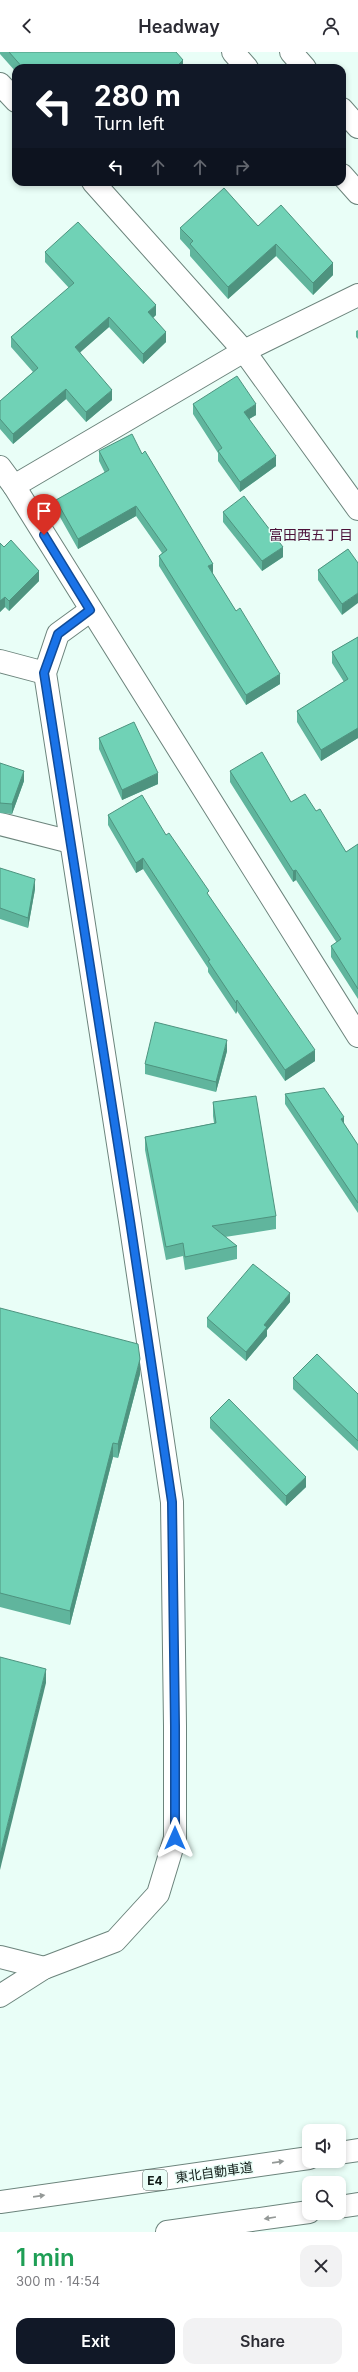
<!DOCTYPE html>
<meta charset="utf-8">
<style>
body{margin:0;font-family:Inter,"Noto Sans JP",sans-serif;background:#f2f2f3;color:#2b2b33;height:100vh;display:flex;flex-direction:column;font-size:15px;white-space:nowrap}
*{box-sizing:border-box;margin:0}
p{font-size:13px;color:#7c7c81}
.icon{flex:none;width:22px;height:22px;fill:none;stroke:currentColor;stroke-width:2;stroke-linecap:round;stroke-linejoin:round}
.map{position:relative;height:2180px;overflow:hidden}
.sheet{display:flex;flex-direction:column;background:#fff;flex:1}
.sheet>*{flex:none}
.guide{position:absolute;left:12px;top:12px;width:334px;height:122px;border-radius:12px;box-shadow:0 2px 6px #0003;background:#111827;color:#fff;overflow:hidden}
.fabs{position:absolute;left:302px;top:2072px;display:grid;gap:8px}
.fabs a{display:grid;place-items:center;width:44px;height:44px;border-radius:8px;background:#fff;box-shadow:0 2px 6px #0003;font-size:20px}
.pin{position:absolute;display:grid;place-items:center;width:34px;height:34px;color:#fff;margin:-41px -17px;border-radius:50% 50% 50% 0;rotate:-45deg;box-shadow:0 0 4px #0007}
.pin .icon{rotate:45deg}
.me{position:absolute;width:44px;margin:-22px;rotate:0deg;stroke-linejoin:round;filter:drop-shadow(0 0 3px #0008)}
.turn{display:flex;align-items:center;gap:14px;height:84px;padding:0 16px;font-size:18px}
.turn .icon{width:52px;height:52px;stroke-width:2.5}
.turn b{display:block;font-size:28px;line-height:34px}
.lanes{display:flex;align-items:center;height:38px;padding:0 16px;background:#0003;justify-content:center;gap:20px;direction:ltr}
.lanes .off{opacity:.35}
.round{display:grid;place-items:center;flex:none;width:42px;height:42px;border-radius:12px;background:#f2f2f3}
.head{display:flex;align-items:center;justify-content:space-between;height:68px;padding:0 16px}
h1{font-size:24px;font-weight:600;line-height:30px;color:#1e9e55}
.action{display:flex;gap:8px;margin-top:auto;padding:8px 16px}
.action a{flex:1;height:46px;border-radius:12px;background:#111827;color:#fff;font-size:16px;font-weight:600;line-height:46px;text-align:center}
.action a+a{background:#f2f2f3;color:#2b2b33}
header{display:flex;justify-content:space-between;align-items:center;height:52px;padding:0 16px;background:#fff;font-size:18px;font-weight:600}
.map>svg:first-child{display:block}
</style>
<header><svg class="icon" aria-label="back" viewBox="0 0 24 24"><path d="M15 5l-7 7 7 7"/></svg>Headway<svg class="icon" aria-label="person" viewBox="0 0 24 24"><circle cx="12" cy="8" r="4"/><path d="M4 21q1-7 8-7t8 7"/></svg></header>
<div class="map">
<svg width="358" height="2180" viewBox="0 0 358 2180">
<rect width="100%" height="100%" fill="#e9fef7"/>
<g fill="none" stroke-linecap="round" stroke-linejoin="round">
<g stroke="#6c847c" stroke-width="24">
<g id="minor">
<path d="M233,0L247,16"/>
<path d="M291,0L305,16"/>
<path d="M0,32L16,49"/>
<path d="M342,57L358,75"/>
<path d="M342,123L358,141"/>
<path d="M93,130L244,299L358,457"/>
<path d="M0,415L14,434L358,984"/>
<path d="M14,434L244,299L358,243"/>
<path d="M0,609L45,621"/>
<path d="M0,772L71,790"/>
<path d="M0,1905L44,1916"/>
<path d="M0,1944L44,1916L115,1889L158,1842L175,1786V1674L172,1450L130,1169L45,621L58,582L91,558"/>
</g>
</g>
<g stroke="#6c847c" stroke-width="24">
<g id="highway">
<path d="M339,2101L358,2098"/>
<path d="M0,2150L309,2106"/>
<path d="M339,2155L358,2152"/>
<path d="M167,2180L309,2160"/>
</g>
</g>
<use href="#minor" stroke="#fff" stroke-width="22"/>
<use href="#highway" stroke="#fff" stroke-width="22"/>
</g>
<g fill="#60b59d">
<path d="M0,0H176L183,16H16V20L0,2Z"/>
<path d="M258,174L333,223L313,243L276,204L228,247L190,204V198L180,187V176Z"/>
<path d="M45,200L156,263L153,266L166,290L143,312L109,275L80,300L112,348L86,370L66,347L13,392L0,377V349L33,320L11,295V285L69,236L45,210Z"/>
<path d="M358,278V287L356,285V279Z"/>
<path d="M193,352L256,363L249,367L276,414L240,440L218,409V401L193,362Z"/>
<path d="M99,399L142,402L213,522L280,632L246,653L159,514V504L162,501L136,464L78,497L56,458V448L105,421L99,409Z"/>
<path d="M223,460L283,505L262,519L223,470Z"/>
<path d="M0,491L39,529L9,559L5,555L0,560Z"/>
<path d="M348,497L342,563L318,528V518Z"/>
<path d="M358,585V686L321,709L297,670V659L344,630L332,611V600Z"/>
<path d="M99,686L158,732L122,748L99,697Z"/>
<path d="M0,711L24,729L12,762L0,761Z"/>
<path d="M230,719L291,750L316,759L346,800L358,792V947L331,905V894L337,891L296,828L293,830L230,730Z"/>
<path d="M108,763L166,783L209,844L315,1009L285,1029L237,959L236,962L208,920V916L143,817L136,821L108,773Z"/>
<path d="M0,816L35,837L28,876L0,867Z"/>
<path d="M227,999L216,1040L145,1022V1012Z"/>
<path d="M285,1042L344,1072L358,1093V1161L285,1052Z"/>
<path d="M213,1050L276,1164V1177L225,1185L237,1194V1207L185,1218L183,1204L166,1208L145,1098V1085L214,1071L213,1064Z"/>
<path d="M290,1250L267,1278V1284L246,1309L207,1275V1266Z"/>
<path d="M0,1256L140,1322L118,1406L113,1405L70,1573L0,1555Z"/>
<path d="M293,1326L358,1342V1399L293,1337Z"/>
<path d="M210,1366L306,1435L286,1454L210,1376Z"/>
</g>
<g fill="#4e937f">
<path d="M183,8V16H175Z"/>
<path d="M276,192V204L228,247V235Z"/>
<path d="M333,211V223L313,243V231Z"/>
<path d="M156,253V263L148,270V260Z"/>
<path d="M109,265V275L75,305V295Z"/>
<path d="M166,280V290L143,312V302Z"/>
<path d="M66,337V347L13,392V382Z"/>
<path d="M112,338V348L86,370V360Z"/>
<path d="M256,352V363L244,370V360Z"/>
<path d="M276,404V414L240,440V430Z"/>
<path d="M136,454V464L78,497V487Z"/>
<path d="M283,495V505L262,519V509Z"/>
<path d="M213,512V522L208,514Z"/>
<path d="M39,519V529L9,559V549Z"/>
<path d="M358,541V551L342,563V552Z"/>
<path d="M5,545V555L0,560V549Z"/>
<path d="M280,622V632L246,653V643Z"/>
<path d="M358,676V686L321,709V698Z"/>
<path d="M24,719V729L12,762V752Z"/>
<path d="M158,721V732L122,748V738Z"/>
<path d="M143,806V817L136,821V811Z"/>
<path d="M296,818V828L293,830V819Z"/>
<path d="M35,827V837L28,876V866Z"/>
<path d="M237,948V959L236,962V951Z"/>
<path d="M227,988V999L216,1040V1030Z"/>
<path d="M315,998V1009L285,1029V1018Z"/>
<path d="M344,1065V1075L341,1067Z"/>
<path d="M290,1241V1250L267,1278V1284L246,1309V1300L264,1273Z"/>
<path d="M140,1307V1322L118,1406V1392Z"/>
<path d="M113,1391V1405L70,1573V1559Z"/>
<path d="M306,1425V1435L286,1454V1444Z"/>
<path d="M46,1617V1631L0,1818V1803Z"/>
</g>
<g fill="#70d2b6" stroke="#4e937f">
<path d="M9,0H176L183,8L175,16H23Z"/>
<path d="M224,136L258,174L281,153L333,211L313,231L276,192L228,235L190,192L193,189L180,176Z"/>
<path d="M78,170L156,253L148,260L166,280L143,302L109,265L75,295L112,338L86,360L66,337L13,382L0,367V349L38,316L11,285L74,231L45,200Z"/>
<path d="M237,324L256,352L244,360L276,404L240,430L218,399L222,396L193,352Z"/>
<path d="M132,382L142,402L145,399L213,512L208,514L236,559L240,556L280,622L246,643L159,504L167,498L136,454L78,487L56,448L109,418L99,399Z"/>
<path d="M244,444L283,495L262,509L223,460Z"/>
<path d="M11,488L39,519L9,549L5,545L0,549V491L4,495Z"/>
<path d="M348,497L358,511V541L342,552L318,518Z"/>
<path d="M358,585V676L321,698L297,659L348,627L332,600Z"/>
<path d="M134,670L158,721L122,738L99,686Z"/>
<path d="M262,700L291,750L305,742L316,759L320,757L346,800L358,792V937L331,894L341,887L296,818L293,819L230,719Z"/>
<path d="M0,711L24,719L12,752L0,751Z"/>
<path d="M142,743L166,783L169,781L209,839L207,841L315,998L285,1018L237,948L236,951L208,909L210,908L143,806L136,811L108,763Z"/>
<path d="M0,816L35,827L28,866L0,856Z"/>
<path d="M155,970L227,988L216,1030L145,1012Z"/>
<path d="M324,1036L344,1065L341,1067L358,1093V1151L285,1042Z"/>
<path d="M256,1044L276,1164L212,1174L237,1194L185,1205L183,1191L166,1195L145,1085L216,1071L213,1050Z"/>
<path d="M253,1212L290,1241L264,1273L267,1275L246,1300L207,1266Z"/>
<path d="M0,1256L138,1292L140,1307L118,1392L113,1391L70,1559L0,1541Z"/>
<path d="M317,1302L358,1342V1389L293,1326Z"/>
<path d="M229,1347L306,1425L286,1444L210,1366Z"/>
<path d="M0,1605L46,1617L0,1803Z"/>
</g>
<defs><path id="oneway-solid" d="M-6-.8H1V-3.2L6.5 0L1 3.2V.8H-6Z"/></defs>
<g fill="#949997">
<use href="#oneway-solid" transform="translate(278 2110) rotate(-8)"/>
<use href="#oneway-solid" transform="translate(39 2144) rotate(-8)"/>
<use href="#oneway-solid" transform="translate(270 2166) rotate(171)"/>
</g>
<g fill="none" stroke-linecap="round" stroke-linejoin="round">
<g stroke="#114b97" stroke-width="10">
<path id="route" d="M44,483L90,558L58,582L44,621L130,1169L172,1450L175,1674V1786"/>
</g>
<use href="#route" stroke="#1a73e8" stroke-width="7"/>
</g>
<g text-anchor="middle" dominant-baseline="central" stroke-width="3" stroke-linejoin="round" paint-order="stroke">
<rect fill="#e9fef7" stroke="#52605b" stroke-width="1" x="143" y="2118" width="24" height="20" rx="3"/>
<g font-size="12" font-weight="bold" fill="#121c18">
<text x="155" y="2128">E4</text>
</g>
<g font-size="13" fill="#121c18" stroke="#e9fef7">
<text transform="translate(214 2120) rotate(-8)">東北自動車道</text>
</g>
<g font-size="14" fill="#4b1139" stroke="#e9fef7">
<text x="311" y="482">富田西五丁目</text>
</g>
</g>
</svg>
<div class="fabs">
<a><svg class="icon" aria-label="sound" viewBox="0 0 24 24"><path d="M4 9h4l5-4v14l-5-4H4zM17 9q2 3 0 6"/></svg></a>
<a><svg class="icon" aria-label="search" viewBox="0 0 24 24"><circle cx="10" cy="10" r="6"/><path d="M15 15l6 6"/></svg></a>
</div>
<div class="pin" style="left:44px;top:483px;background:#d93025"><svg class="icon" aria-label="arrive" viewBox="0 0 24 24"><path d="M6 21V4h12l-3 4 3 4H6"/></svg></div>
<svg class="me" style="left:175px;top:1786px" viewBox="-20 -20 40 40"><path d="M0-17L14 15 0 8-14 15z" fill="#1a73e8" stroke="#fff" stroke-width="4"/></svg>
<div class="guide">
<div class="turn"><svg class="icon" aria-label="left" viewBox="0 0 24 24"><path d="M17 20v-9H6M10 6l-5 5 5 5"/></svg><div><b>280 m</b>Turn left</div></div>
<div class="lanes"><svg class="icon" aria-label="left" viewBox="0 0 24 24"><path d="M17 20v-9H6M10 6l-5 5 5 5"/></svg><svg class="icon off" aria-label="ahead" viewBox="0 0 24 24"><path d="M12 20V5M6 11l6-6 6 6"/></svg><svg class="icon off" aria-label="ahead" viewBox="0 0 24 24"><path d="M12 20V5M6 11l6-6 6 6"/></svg><svg class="icon off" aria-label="right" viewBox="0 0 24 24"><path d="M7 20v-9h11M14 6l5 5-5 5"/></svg></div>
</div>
</div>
<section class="sheet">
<div class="head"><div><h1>1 min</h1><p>300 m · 14:54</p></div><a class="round"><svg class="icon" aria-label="close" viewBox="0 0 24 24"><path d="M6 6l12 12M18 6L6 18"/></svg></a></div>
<div class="action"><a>Exit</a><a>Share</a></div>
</section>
